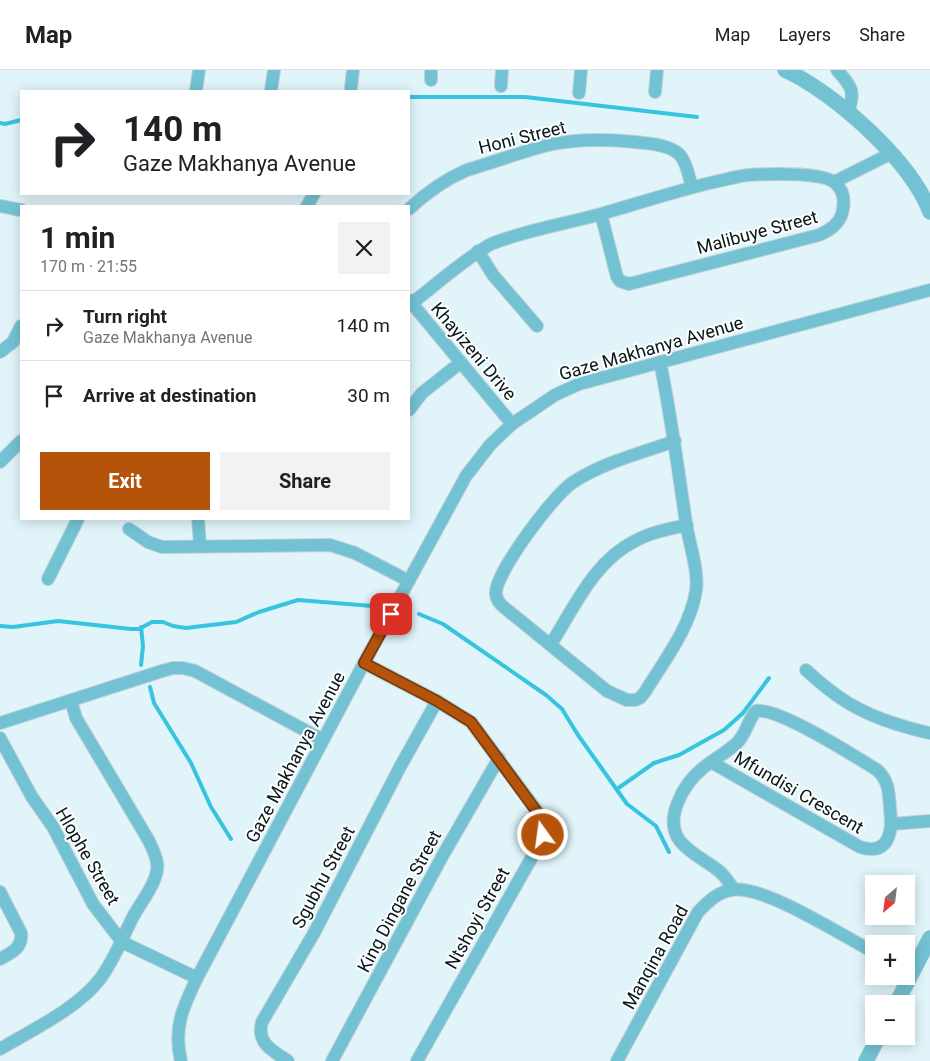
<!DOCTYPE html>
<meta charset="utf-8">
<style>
body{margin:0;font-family:Roboto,sans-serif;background:#f2f2f2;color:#202124;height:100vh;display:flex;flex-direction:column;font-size:19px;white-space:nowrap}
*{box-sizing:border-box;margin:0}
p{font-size:16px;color:#757577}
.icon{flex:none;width:28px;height:28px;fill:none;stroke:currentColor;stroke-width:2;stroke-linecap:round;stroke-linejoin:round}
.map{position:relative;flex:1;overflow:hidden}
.sheet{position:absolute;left:20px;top:135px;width:390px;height:315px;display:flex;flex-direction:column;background:#fff;border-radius:0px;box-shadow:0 2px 12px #0003}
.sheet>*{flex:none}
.hud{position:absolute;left:20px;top:20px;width:390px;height:105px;border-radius:0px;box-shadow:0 2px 12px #0003;background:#fff;color:#202124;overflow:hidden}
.needle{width:32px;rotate:208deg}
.tools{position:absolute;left:865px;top:805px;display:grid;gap:10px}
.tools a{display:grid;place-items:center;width:50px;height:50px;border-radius:0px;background:#fff;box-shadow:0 2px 12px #0003;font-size:25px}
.pin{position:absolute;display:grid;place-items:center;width:42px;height:42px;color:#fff;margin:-21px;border-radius:10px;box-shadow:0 2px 8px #0006}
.me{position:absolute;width:55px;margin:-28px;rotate:346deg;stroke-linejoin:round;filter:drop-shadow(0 0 4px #0008)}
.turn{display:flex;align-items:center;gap:18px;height:105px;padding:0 20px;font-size:22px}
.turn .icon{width:65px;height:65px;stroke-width:2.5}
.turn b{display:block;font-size:35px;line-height:42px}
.round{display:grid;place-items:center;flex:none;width:52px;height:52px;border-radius:0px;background:#f2f2f2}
.overview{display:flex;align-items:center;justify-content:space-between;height:85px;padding:0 20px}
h1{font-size:30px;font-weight:700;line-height:38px}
.cta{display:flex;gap:10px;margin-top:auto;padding:10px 20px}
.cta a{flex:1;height:58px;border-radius:0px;background:#b45309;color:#fff;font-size:20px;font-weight:700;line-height:58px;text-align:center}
.cta a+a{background:#f2f2f2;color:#202124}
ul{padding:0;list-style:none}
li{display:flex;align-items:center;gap:15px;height:70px;padding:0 20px;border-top:1px solid #e0e0e0}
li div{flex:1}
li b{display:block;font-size:19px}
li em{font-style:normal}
header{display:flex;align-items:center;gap:30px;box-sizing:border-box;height:70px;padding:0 25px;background:#fff;border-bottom:1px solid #e0e0e0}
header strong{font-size:24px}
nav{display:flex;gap:28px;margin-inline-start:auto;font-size:18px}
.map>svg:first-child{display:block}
</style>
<header>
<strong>Map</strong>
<nav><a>Map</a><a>Layers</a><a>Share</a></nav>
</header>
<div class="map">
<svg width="930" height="991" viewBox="0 0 930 991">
<rect width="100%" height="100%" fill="#e0f4f9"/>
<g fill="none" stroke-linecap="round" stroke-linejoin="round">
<g stroke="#36c4de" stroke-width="4">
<path d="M409,27H525L697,47"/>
<path d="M0,53L5,54L21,50"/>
<path d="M419,544L443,554L546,625L562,639L578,665L627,734L656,756L669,782"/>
<path d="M0,556L13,557L58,551L131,559H139L152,552H163L173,556L186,558L236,552L259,542L298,530L372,536"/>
<path d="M141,595L143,576L141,557"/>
<path d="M150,617L154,633L191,693L211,737L231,769"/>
<path d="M617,719L654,693L679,685L724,660L743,643L769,608"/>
</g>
<g stroke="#bed0d5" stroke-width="14">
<g id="minor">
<path d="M431,0V10"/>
<path d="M837,0C851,16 856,21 848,42"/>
<path d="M501,16L502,0"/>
<path d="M351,18L353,0"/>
<path d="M271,20L274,0"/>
<path d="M196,21L199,0"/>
<path d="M655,22L657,0"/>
<path d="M579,23L581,0"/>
<path d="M834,112L890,84"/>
<path d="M0,136L21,140"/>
<path d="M307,136L314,124"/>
<path d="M409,139C426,123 446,109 467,100C494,92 521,82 548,75C580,68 612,69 644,73C656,74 671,76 680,85C687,93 689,107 692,117"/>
<path d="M478,181L493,205L537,256"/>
<path d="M409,230L512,354"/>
<path d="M412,233C438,213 463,190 491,174C526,160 565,154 601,144C639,133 676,121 714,112C725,110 737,106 748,105C766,104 820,102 834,112C843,119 845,128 843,139C841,153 831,160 819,165L629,214L620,211L617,207L601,144"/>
<path d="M0,282L13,272L21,256"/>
<path d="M660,292C671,345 678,399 686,453C689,473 699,501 696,521C690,558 664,591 645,622L640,628L635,630H627L607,621L511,543C505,538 495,532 496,522C497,501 555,422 575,411C605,392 641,383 675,371"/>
<path d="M409,340L422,323L460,293"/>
<path d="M0,392L21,371"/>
<path d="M198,449L200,475"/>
<path d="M129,459L148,472L162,477L330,475L355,483L409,511"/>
<path d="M48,509L78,449"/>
<path d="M551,574C574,538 594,491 635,471C651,462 669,459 687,455"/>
<path d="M364,593L437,631L471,652L537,741C543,752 545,760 541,771L417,991"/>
<path d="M806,600C835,627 858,642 896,654C907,657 918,661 930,663"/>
<path d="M0,653L162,601L173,598H183L195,601L323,670"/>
<path d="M0,668L32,727L53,757L93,834L122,872L197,908"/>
<path d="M711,692L860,777C889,786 893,762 890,739C889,724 889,710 877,700C856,687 778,637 756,641C748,650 746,664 737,673C726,683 714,689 703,698C684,713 663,749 680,771C690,784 707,791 719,801C725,806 729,813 734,819"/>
<path d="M892,754L930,751"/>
<path d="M0,822L21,863C23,878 11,883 0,889"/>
<path d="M0,979C32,960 78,938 100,909C115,889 123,866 134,845C142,831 160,808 157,793C156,785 152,778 149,771L76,648L71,631"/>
<path d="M181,991C173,958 183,937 197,908L364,593L466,406L490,375L512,354L555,325L579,314L930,220"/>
<path d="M288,991C273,981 256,973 262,952L314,863L400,697L437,631"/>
<path d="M332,991L443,785L499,688"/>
<path d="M617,991L698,842C708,832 717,822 732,820C763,814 844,867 874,882"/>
</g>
</g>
<g stroke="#bed0d5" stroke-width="16">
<g id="tertiary">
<path d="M785,0C835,23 911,91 930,142"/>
<path d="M896,934L930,868"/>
<path d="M866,991L879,966"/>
</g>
</g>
<use href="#minor" stroke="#73c2d3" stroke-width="12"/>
<use href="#tertiary" stroke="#73c2d3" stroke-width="15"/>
</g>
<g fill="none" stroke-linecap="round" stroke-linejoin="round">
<g stroke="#753606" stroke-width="12">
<path id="route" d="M391,544L364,593L437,631L471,652L537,742L542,750L543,765"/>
</g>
<use href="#route" stroke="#b45309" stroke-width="9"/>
</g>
<g text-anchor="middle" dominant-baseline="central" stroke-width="4" stroke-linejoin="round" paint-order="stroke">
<g font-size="18" fill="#0e1517" stroke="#fafeff">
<text transform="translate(522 67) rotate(-14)">Honi Street</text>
<text transform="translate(757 162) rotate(-15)">Malibuye Street</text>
<text transform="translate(651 278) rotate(-16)">Gaze Makhanya Avenue</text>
<text transform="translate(474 281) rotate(50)">Khayizeni Drive</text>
<text transform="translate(295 687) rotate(-62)">Gaze Makhanya Avenue</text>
<text transform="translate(799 722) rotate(30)">Mfundisi Crescent</text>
<text transform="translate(88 786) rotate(60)">Hlophe Street</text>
<text transform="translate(323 807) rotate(-62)">Sgubhu Street</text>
<text transform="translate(399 831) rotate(-62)">King Dingane Street</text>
<text transform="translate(477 848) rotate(-61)">Ntshoyi Street</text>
<text transform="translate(655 887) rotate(-61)">Manqina Road</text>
</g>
</g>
</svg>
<div class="tools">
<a><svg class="needle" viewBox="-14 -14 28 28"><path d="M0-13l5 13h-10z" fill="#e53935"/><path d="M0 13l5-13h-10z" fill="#757577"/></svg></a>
<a>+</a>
<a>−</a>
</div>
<div class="pin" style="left:391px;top:544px;background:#d93025"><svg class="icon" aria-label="arrive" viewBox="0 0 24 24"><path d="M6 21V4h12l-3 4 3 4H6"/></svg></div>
<svg class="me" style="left:543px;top:765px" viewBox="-20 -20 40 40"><circle r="17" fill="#b45309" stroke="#fff" stroke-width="3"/><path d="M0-11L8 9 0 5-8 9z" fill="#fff"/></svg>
<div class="hud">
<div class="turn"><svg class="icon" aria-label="right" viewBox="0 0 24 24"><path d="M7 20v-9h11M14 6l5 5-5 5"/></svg><div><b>140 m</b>Gaze Makhanya Avenue</div></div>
</div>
<section class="sheet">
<div class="overview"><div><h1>1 min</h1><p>170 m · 21:55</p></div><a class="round"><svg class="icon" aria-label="close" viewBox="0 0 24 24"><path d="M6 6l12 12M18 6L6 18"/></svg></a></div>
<ul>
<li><svg class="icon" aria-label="right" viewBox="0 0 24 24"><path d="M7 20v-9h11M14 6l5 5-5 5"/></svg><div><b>Turn right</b><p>Gaze Makhanya Avenue</p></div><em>140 m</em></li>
<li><svg class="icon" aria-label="arrive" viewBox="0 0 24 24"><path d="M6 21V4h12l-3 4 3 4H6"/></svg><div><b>Arrive at destination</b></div><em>30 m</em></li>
</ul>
<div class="cta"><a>Exit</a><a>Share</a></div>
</section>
</div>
